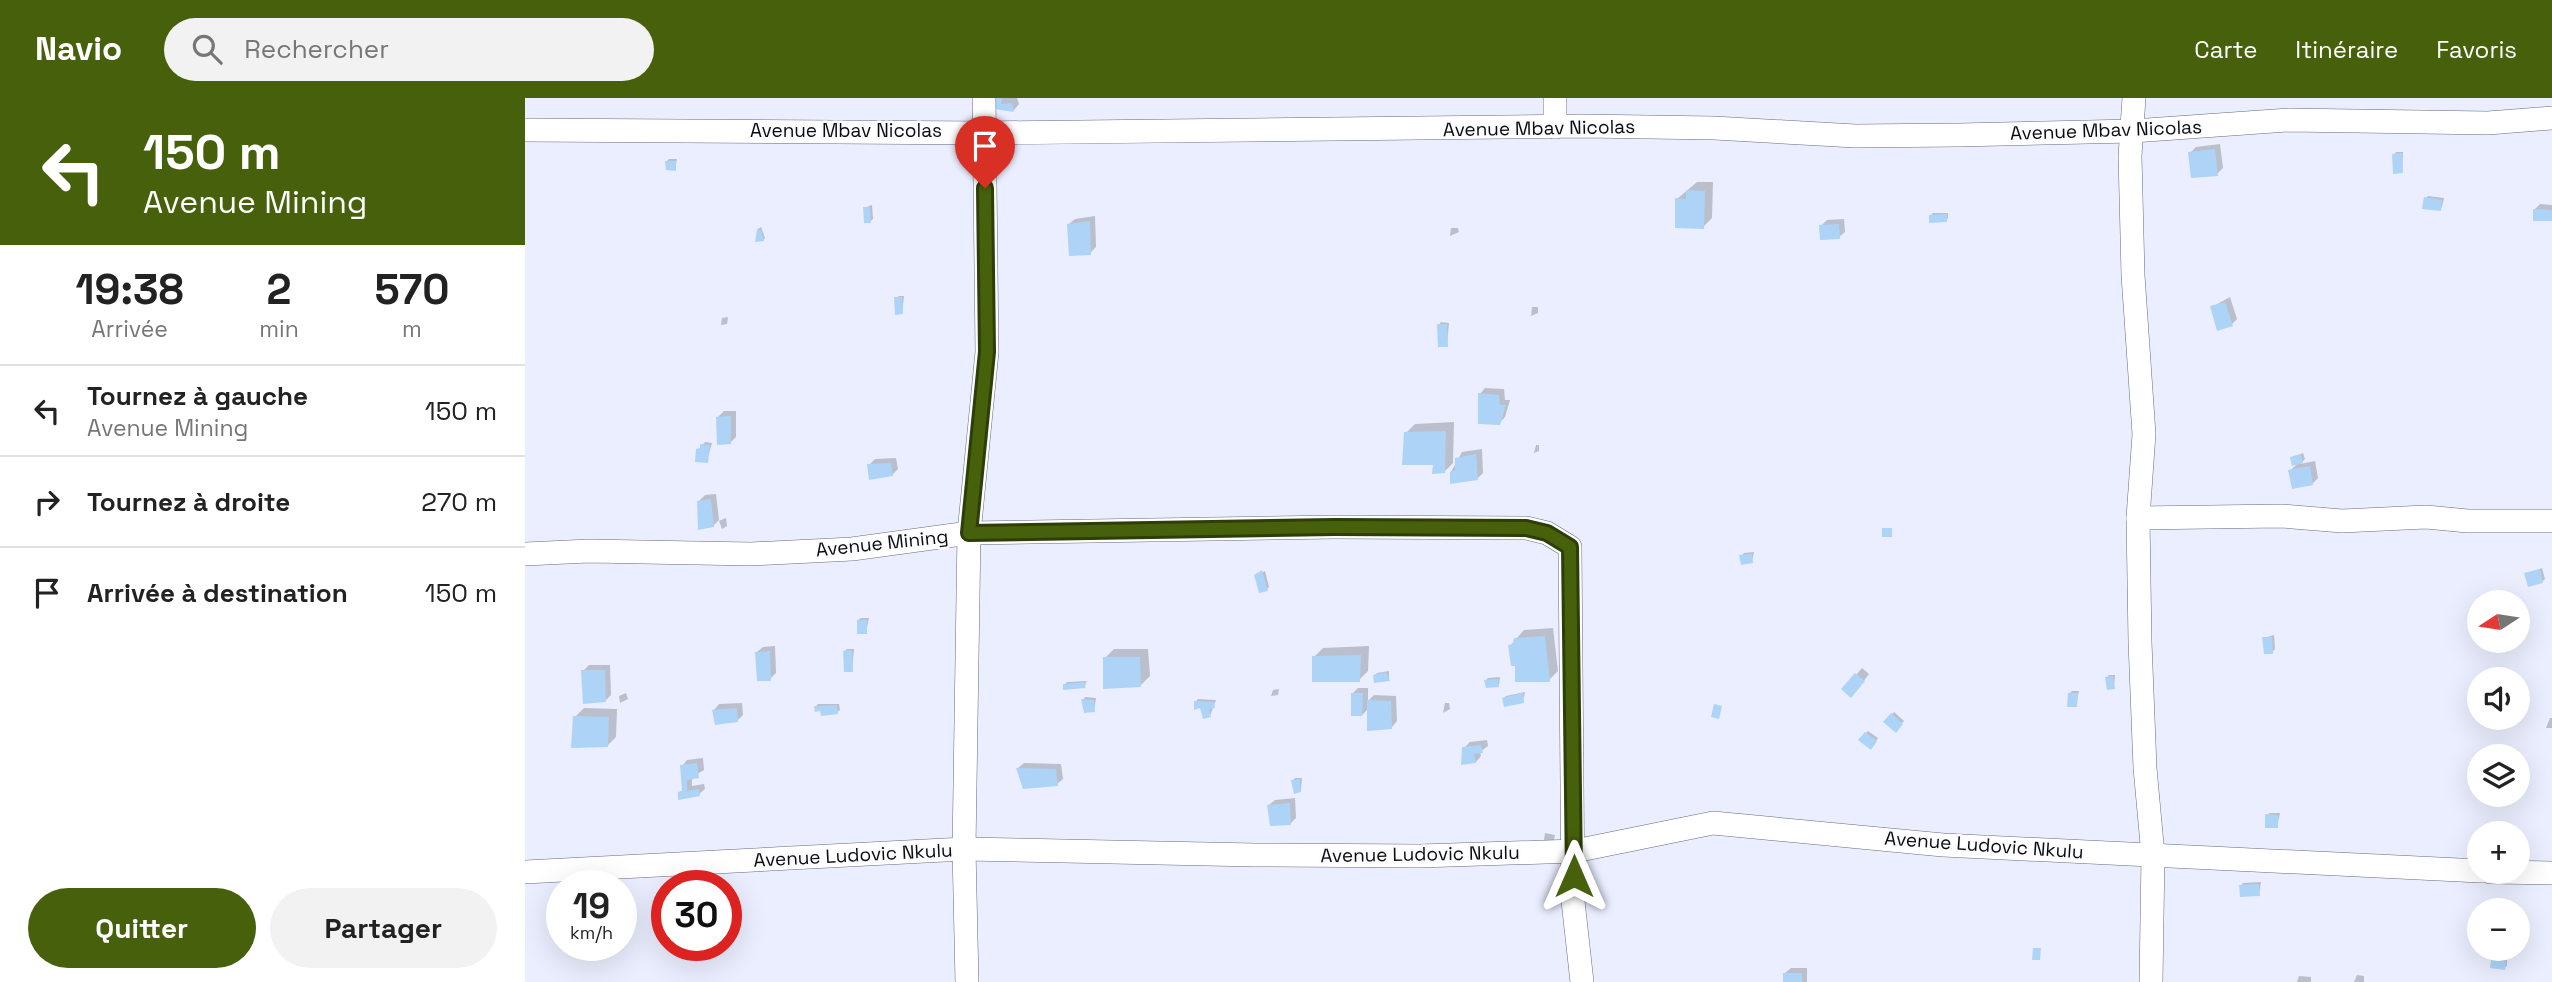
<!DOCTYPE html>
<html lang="fr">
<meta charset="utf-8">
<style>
body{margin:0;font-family:"Space Grotesk",sans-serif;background:#f2f2f2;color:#222;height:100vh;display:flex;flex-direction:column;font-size:26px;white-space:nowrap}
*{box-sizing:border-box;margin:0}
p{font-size:23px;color:#767676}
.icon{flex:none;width:38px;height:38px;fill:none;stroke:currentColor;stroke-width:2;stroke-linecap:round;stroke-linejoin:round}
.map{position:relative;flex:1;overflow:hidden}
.drawer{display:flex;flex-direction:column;background:#fff;width:525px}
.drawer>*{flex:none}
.hud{background:#47600c;color:#fff;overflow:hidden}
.needle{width:46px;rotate:258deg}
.fabs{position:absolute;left:1942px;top:492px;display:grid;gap:14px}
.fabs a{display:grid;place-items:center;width:63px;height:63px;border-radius:50%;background:#fff;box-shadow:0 7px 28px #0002;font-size:35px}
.speed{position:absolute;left:21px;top:772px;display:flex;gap:14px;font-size:35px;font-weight:700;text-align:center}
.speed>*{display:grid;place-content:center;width:91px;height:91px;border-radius:50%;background:#fff;box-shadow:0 7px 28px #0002;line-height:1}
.speed small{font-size:18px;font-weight:400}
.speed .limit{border:10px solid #d22;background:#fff;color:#111}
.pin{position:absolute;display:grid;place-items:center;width:60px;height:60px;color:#fff;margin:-72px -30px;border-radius:50% 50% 50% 0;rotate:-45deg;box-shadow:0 0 7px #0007}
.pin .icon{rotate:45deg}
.me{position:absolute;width:77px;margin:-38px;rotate:0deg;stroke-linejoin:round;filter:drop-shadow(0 0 5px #0008)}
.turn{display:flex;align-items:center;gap:24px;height:147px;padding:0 28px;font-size:32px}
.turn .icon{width:91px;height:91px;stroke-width:2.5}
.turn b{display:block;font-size:49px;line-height:60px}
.eta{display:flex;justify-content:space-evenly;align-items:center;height:119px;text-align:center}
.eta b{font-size:42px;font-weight:800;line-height:49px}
.primary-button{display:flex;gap:14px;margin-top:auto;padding:14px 28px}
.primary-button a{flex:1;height:80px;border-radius:42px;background:#47600c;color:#fff;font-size:28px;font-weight:800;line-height:80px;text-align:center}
.primary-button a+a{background:#f2f2f2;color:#222}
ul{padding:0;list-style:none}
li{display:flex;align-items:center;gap:21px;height:91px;padding:0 28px;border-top:2px solid #e0e0e0}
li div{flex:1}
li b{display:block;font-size:26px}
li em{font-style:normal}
header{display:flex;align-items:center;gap:42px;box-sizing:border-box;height:98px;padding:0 35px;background:#47600c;color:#fff}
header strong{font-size:33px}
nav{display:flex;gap:38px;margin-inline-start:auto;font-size:24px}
.search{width:490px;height:63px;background:#f2f2f2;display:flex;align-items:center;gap:18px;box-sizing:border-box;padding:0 24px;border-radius:38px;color:#767676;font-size:26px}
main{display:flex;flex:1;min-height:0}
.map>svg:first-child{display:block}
</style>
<header>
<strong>Navio</strong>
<div class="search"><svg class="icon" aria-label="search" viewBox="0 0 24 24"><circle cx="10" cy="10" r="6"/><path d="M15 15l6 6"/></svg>Rechercher</div>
<nav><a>Carte</a><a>Itinéraire</a><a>Favoris</a></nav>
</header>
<main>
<section class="drawer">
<div class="hud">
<div class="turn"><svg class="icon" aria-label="left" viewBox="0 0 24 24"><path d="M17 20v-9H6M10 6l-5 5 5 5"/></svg><div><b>150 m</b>Avenue Mining</div></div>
</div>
<div class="eta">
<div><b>19:38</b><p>Arrivée</p></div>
<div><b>2</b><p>min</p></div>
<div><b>570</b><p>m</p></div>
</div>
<ul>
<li><svg class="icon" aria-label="left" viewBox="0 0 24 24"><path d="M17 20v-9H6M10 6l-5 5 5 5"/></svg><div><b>Tournez à gauche</b><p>Avenue Mining</p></div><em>150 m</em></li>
<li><svg class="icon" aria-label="right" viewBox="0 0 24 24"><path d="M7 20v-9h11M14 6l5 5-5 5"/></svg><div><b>Tournez à droite</b></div><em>270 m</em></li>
<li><svg class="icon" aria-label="arrive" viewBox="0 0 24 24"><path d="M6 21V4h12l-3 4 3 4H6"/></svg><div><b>Arrivée à destination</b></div><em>150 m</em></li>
</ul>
<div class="primary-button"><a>Quitter</a><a>Partager</a></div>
</section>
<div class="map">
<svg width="2027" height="884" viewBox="0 0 2027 884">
<rect width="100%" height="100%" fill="#eaeefe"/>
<g fill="#0003">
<path d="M470,0H492L494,6L489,12L471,10Z"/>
<path d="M1695,46L1698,70L1692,76L1665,55L1671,49Z"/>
<path d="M1871,54H1878L1877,73L1869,57Z"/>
<path d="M144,61H152L150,71L142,63Z"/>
<path d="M1172,84H1188L1187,120L1178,129L1152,101Z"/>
<path d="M1903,98L1919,100L1917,109L1915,112L1901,100Z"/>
<path d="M2015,106L2027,107V121L2009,112Z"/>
<path d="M347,107L348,121L346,123L339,110Z"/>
<path d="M1408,115H1423V120L1421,122L1406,117Z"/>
<path d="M570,118L571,149L565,155L544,126L550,121Z"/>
<path d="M1319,121L1320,134L1314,139L1296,128L1302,122Z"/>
<path d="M236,129L240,140L238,142L233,131Z"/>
<path d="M926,130H933L934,134L925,138Z"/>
<path d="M374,198H379L377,215L371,200Z"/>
<path d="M1705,199L1712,221L1707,226L1687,209Z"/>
<path d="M1007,209H1013V215L1006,218Z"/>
<path d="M203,219L202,226L196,227L197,220Z"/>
<path d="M916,224L924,225L922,247L914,227Z"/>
<path d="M960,290L979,291L980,302H985L980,319L974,325L955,296Z"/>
<path d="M199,313H211V339L205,345L193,319Z"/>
<path d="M929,324L928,365L919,374L881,335L890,326Z"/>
<path d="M180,344L187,345L182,363L173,352Z"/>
<path d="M1011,347H1014V353L1009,355Z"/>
<path d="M957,351L958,375L953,380L926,374L937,354Z"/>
<path d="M1778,355L1780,361L1775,366L1790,363L1793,380L1788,385L1765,373L1774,364L1767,360Z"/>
<path d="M371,360L373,371L367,377L344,367L350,361Z"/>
<path d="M191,396L194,422L188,428L174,403L180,397Z"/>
<path d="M201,420L202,428L197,431L194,423Z"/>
<path d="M1229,454L1227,463L1216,458L1219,455Z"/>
<path d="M2017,470L2020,481L2018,483L2001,476Z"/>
<path d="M740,473L744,489L742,491L731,478Z"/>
<path d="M336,520H344L341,534L333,522Z"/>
<path d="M1028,530L1033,573L1024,582L992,566L985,548L999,532Z"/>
<path d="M1749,537L1750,551L1747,554L1739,540Z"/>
<path d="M250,548L251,575L245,581L232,554L238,549Z"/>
<path d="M844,548L843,573L834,582L789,559L798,550Z"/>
<path d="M322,551H329L327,573L320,553Z"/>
<path d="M589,551H623L625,578L616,587L580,560Z"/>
<path d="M64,567H85L86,597L81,602L58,573Z"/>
<path d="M1337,570L1344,576L1332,592L1319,591Z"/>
<path d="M864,573V581L850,577L852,575Z"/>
<path d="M1584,577H1590L1589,589L1582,580Z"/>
<path d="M975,579L974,587L961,582L963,580Z"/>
<path d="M562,583L559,589L540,587L542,584Z"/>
<path d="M833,590H843V603L849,597L871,598L872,623L867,629L844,610L837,617L827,596Z"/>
<path d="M754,591L753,597L746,598L748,592Z"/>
<path d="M1547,593H1554L1551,607L1545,595Z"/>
<path d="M1000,594L998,603L979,600L981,598Z"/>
<path d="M101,595L103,601L95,605L94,598Z"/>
<path d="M560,599L571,600L569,612L558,602Z"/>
<path d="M673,601L691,602L685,618L670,604Z"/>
<path d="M217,605L218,617L213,622L189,612L194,606Z"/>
<path d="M920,605H924L925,611L918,615Z"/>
<path d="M293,606H314L315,612L312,614L291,608Z"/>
<path d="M59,610L92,611L91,639L82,648L50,619Z"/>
<path d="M1369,614L1379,623L1370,633L1360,624Z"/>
<path d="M2025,620H2027V630H2021Z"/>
<path d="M1343,633L1353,640L1346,650L1341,635Z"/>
<path d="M962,642L963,648L955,654L956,658L951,664L939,650L945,644Z"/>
<path d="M178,660L179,672L167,679V688L179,686L180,691L174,696L154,695L159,691L157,668L162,662Z"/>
<path d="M499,665L536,666L538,681L532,686L493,670Z"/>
<path d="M770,680H777L776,692L768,683Z"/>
<path d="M770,700L771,720L765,726L744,707L750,702Z"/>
<path d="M1745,715H1755L1752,729L1742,717Z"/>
<path d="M1020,735L1030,737L1028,747L1018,748Z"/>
<path d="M1736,784L1734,796L1716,788L1718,785Z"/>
<path d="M1970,860L1982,862V868L1979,870L1967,863Z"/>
<path d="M1266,870H1282V884H1260V875Z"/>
<path d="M1832,877L1839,878V884H1829Z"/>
<path d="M1774,878L1786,879V884H1772Z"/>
</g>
<g fill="#add4f7">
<path d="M468,0H477L476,6L487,5L489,14L469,11Z"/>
<path d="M1690,51L1693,78L1666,80L1663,54Z"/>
<path d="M1877,55L1878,75L1868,76L1867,56Z"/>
<path d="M140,63H151V73L141,72Z"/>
<path d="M1161,92L1180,93L1179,131L1150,130V100L1161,101Z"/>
<path d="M1899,99L1917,102L1916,113L1897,111Z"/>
<path d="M338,109H345L346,125H339Z"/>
<path d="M2008,111L2027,112V123H2008Z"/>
<path d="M1422,116V124L1404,125V117Z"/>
<path d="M565,123L566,157L544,158L542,126Z"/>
<path d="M1314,126L1315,141L1295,142L1294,127Z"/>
<path d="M232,131L236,132L239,143L230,144Z"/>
<path d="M369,199H377L378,216L370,217Z"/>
<path d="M1700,204L1708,228L1692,233L1685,208Z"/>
<path d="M912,226H922L923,249H913Z"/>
<path d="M953,295L974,297L975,307H981L975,327L953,326Z"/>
<path d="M206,318V346L192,347L191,319Z"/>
<path d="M921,333L920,375L907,376L908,367H877L879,334Z"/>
<path d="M175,346L185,347L183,365L170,364L171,351L175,350Z"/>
<path d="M951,356L953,382L925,386V374L930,372V360Z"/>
<path d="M1776,356L1778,365L1767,368L1765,359Z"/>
<path d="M366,365L368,378L344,382L342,366Z"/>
<path d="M1785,368L1788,387L1767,391L1763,372Z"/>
<path d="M186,401L189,429L173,432L172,403Z"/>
<rect x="1357" y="430" width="10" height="9"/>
<path d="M1227,456L1228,465L1216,467L1214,457Z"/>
<path d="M2015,471L2018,485L2003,489L1999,475Z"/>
<path d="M737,472L743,493L734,495L729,477Z"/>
<rect x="332" y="522" width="10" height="14"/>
<path d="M1020,538L1025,584H990V568H986L983,547L988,546L989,540Z"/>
<path d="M1737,539H1747L1748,556H1739Z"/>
<path d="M327,552L328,574H319L318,553Z"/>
<path d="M245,553L246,583H232L230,554Z"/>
<path d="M836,557L835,584H787V558Z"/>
<path d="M578,559H615L616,589L578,591Z"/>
<path d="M56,572H80L81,604L58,606Z"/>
<path d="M861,574L865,583L849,585L848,577Z"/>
<path d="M1330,575L1340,583L1326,600L1316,591Z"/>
<path d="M1588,578L1590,591L1582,592L1580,579Z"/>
<path d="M973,581L974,589L961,590L959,582Z"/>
<path d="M561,584L560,590L538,592V586Z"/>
<path d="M826,595H838L837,618H826Z"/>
<path d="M998,595L999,605L979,609L977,600Z"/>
<path d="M1543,595H1553L1552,609H1542Z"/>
<path d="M556,601L569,602L570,614L559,615Z"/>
<path d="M842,602L866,603L867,631L842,633Z"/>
<path d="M669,603L689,604L690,610L684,611L686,619L678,621L675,610L669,612Z"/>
<path d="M1189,606L1197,608L1194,621L1186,619Z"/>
<path d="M312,607L313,616L296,618L295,613L290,614L289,608Z"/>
<path d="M212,610L213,624L190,627L187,612Z"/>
<path d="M1366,615L1378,626L1371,635L1358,624Z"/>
<path d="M48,618L84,619L83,649L46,650Z"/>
<path d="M1340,634L1352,643L1346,652L1333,642Z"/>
<path d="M956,647L958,655L949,656L951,665L936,667L937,649Z"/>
<path d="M172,665L174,680L162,682V693L174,691L175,698L153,702V694L157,693L155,667Z"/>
<path d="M491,670L531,671L533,688L498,691Z"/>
<path d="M775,681L776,694L769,696L766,682Z"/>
<path d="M765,705L766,727L745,728L742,707Z"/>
<path d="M1740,716L1753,717V730H1740Z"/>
<path d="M1734,786L1735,798L1715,799L1714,787Z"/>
<path d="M1508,850H1516L1515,862H1507Z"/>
<path d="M1966,862L1981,863L1980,872L1965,870Z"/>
<rect x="1258" y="875" width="19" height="9"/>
</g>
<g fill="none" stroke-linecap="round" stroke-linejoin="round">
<g stroke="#656a81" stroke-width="24">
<g id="minor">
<path d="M1030,0V29"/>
<path d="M1609,0L1605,58L1608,177L1619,336L1613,420L1615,544L1620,670L1628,757L1626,884"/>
<path d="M0,32L459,35L1058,28L1189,30L1330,38L1435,37L1608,33L1764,22L1963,25L2027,20"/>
<path d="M1613,420L1756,418L1817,423L1901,419L1943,423H2027"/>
<path d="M0,456L64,453L226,456L327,451L444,435L810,429L1001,430L1022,435L1045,449L1048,803L1057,884"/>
<path d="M0,774L439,751L730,757L895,758L1050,753L1188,725L1418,747L1955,773"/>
<path d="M1965,774L2027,775"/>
<path d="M442,884L439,751L444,435L462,254L459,0"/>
</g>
</g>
<use href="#minor" stroke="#fff" stroke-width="23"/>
</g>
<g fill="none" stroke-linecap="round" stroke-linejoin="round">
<g stroke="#2e3e08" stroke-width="18">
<path id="route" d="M460,90L462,254L444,435L810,429L1001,430L1022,435L1045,449L1049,778"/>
</g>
<use href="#route" stroke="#47600c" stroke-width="12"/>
</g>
<g text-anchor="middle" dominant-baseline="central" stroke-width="5" stroke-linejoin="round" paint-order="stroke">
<g font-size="19" fill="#090b13" stroke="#fcfcfc">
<text transform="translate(1014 30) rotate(-1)">Avenue Mbav Nicolas</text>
<text x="321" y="32">Avenue Mbav Nicolas</text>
<text transform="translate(1581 32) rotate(-2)">Avenue Mbav Nicolas</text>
<text transform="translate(357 445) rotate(-6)">Avenue Mining</text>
<text transform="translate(1459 747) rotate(4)">Avenue Ludovic Nkulu</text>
<text transform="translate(895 756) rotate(-1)">Avenue Ludovic Nkulu</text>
<text transform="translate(328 757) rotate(-3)">Avenue Ludovic Nkulu</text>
</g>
</g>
</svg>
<div class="fabs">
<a><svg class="needle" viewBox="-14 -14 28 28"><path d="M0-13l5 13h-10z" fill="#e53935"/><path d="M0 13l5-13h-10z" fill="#767676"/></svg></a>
<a><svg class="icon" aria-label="sound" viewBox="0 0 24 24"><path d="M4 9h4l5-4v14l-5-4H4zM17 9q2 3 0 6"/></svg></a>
<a><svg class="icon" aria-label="layers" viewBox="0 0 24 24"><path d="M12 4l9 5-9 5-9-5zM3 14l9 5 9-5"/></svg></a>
<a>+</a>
<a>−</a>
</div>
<div class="speed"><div>19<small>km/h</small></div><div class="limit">30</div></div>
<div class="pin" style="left:460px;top:90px;background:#d93025"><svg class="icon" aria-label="arrive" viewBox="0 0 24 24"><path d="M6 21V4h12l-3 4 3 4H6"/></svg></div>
<svg class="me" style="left:1049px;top:778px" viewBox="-20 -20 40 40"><path d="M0-17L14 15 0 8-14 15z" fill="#47600c" stroke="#fff" stroke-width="4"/></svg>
</div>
</main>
